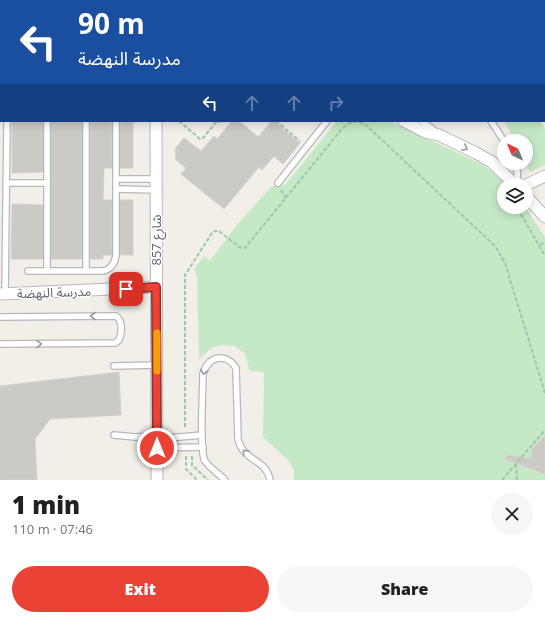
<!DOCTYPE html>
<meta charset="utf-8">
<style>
body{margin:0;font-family:"Open Sans","Noto Sans Arabic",sans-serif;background:#f6f6f6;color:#202124;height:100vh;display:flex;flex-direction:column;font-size:15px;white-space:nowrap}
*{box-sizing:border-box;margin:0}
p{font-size:13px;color:#757577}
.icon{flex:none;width:22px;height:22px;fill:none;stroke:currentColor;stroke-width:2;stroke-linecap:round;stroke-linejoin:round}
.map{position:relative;height:480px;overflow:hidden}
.details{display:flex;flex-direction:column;background:#fff;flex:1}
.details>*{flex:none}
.guide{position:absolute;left:0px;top:0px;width:545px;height:122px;box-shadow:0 2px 10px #0003;background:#1a4fa0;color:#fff;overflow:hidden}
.needle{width:26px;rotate:317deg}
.fabs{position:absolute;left:497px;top:134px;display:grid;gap:8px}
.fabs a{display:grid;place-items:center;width:36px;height:36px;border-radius:50%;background:#fff;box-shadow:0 2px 10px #0003;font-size:20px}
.pin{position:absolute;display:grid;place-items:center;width:34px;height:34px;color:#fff;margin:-17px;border-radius:8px;box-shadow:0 2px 6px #0006}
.me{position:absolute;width:44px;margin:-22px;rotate:0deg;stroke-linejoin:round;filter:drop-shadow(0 0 3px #0008)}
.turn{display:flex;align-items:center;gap:14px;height:84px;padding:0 12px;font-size:18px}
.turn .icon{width:52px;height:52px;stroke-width:2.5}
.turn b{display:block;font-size:28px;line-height:34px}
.lanes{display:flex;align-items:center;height:38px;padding:0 12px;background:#0003;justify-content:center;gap:20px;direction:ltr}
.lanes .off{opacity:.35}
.round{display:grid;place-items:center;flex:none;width:42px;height:42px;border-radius:21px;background:#f6f6f6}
.headline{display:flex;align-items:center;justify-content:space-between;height:68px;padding:0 12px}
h1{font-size:24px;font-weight:800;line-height:30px}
.action{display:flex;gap:8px;margin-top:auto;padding:8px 12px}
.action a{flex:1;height:46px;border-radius:24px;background:#ea4335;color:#fff;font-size:16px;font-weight:800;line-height:46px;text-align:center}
.action a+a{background:#f6f6f6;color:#202124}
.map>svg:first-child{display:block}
</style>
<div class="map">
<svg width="545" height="480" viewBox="0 0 545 480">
<rect width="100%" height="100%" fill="#f1efe8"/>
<g fill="#c5e8c5">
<path d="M337,121H390L481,164L490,170L507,185H504V207H525L545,237V480H294V470L288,460L263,437L264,372L250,371L245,354L235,346L222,345L213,347L199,359L197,276L194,269L204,256L210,261L236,226L272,186L285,185Z"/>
<path d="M504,121H541L545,129V165L530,172L525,163L526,141H515Z"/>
</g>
<g fill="#cccac5" stroke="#d6d1c6">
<path d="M12,121H43V172L12,173Z"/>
<rect x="51" y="121" width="31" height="138"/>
<path d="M90,121H112V168H104L103,200H112V255H103V259H90Z"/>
<rect x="120" y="121" width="13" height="47"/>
<path d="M232,121H239L258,137L272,121H274L300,143L283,164L274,156L262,170L259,167L224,209L181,174L186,168L176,160L175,149L184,138L201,151L214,136L217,139Z"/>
<rect x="120" y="200" width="13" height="55"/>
<path d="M12,204L43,205V259H11Z"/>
<path d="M119,372L121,415L50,419L35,439L37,480H0V386Z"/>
<path d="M545,436V474L505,459L507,455L531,459L532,449Z"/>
</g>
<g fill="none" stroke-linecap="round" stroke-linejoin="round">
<g stroke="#b5b8bc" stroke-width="8">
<g id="service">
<path d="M55,0L57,1"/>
<path d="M222,0L223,1"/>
<path d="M279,0L281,1"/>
<path d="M421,0V1"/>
<path d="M8,1L9,0"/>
<path d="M62,1L63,0"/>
<path d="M86,121V270"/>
<path d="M422,121L436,132"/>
<path d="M491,121L504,141"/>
<path d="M514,163L517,170L518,185"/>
<path d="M116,179H155"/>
<path d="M7,183H47"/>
<path d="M278,183L327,121"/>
<path d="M117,189L156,190"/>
<path d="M28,271H103C112,269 115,263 116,255V121"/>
<path d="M47,271V121"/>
<path d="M5,294L7,121"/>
<path d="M0,317L116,316C123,321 122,333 119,340L115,343L0,344"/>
<path d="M114,366L157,365"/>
<path d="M114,435L135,437L157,436"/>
<path d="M157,439L202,435"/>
<path d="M157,448L203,447"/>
<path d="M225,480C219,474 210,468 205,461C199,451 203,389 203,374C208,356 226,352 236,368L238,439C243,462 266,458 270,480"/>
</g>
</g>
<g stroke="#b5b8bc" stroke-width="13">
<g id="minor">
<path d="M134,0L135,1"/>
<path d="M189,0L190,1"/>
<path d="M466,0V1"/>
<path d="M544,102L545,104"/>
<path d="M156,121L157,480"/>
<path d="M404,121L425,132L439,135L476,153L492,162L515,185"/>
<path d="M526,185L545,176"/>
<path d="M526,196L545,217"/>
<path d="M0,294L156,287"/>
</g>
</g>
<g stroke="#9cc7a9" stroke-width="2" stroke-dasharray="4 2" stroke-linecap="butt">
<path d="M179,121L200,139L203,138L217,121"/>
<path d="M217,121L220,122L227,121"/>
<path d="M276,121L300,141"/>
<path d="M281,190L286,198"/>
<path d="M518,209L545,256"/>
<path d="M540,245L545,242"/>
<path d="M185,427V275L212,233L215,231H219L239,247L245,248L341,130C349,121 357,119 367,126L495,246L505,263L508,273L545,393"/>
<path d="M186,456V469L197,480"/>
<path d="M192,456V465L208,480"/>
<path d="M516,464L517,480"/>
<path d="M502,480L545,430"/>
</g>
<use href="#service" stroke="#fff" stroke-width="5.5"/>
<use href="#minor" stroke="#fff" stroke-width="11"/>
</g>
<defs><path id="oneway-chevron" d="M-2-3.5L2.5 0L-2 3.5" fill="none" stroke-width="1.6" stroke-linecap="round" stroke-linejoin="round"/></defs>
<g stroke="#979a9d">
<use href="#oneway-chevron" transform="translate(465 148) rotate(25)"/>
<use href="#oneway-chevron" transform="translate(93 316) rotate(180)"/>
<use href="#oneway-chevron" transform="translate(39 344) rotate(-1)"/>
<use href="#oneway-chevron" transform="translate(204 372) rotate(100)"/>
<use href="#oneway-chevron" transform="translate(245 452) rotate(-134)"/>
</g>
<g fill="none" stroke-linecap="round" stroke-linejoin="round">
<g stroke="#982c22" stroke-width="10">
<path id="route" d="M126,289L156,287L157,448"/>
</g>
<use href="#route" stroke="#ea4335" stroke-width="7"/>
<path stroke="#f59e0b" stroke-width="7" d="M157,333V371"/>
</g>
<g text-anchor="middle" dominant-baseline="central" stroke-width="3" stroke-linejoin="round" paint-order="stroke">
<g font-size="13" fill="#5f6368" stroke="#fff">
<text transform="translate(156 240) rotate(-90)">شارع 857</text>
<text transform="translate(54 292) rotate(-2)">مدرسة النهضة</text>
</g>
</g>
</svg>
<div class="fabs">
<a><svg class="needle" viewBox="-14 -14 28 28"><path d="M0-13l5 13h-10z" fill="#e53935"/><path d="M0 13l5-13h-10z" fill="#757577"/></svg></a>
<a><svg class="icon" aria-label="layers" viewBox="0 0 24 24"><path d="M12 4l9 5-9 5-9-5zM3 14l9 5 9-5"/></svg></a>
</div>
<div class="pin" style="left:126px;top:289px;background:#d93025"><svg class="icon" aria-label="arrive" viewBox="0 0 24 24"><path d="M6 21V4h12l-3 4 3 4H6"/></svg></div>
<svg class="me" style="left:157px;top:448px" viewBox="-20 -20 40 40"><circle r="17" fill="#ea4335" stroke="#fff" stroke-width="3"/><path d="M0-11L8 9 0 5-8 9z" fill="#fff"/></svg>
<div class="guide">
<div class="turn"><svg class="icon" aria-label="left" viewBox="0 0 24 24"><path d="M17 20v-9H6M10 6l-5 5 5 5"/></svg><div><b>90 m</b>مدرسة النهضة</div></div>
<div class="lanes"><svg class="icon" aria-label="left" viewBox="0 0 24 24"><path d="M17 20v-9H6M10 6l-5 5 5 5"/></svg><svg class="icon off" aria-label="ahead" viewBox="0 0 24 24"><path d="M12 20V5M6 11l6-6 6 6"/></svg><svg class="icon off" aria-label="ahead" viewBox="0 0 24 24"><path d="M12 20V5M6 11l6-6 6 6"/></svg><svg class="icon off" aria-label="right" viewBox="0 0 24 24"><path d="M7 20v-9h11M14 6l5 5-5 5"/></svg></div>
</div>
</div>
<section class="details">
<div class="headline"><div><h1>1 min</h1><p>110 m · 07:46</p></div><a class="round"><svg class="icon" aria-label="close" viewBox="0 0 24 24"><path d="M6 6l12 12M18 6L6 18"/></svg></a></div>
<div class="action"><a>Exit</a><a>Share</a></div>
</section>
